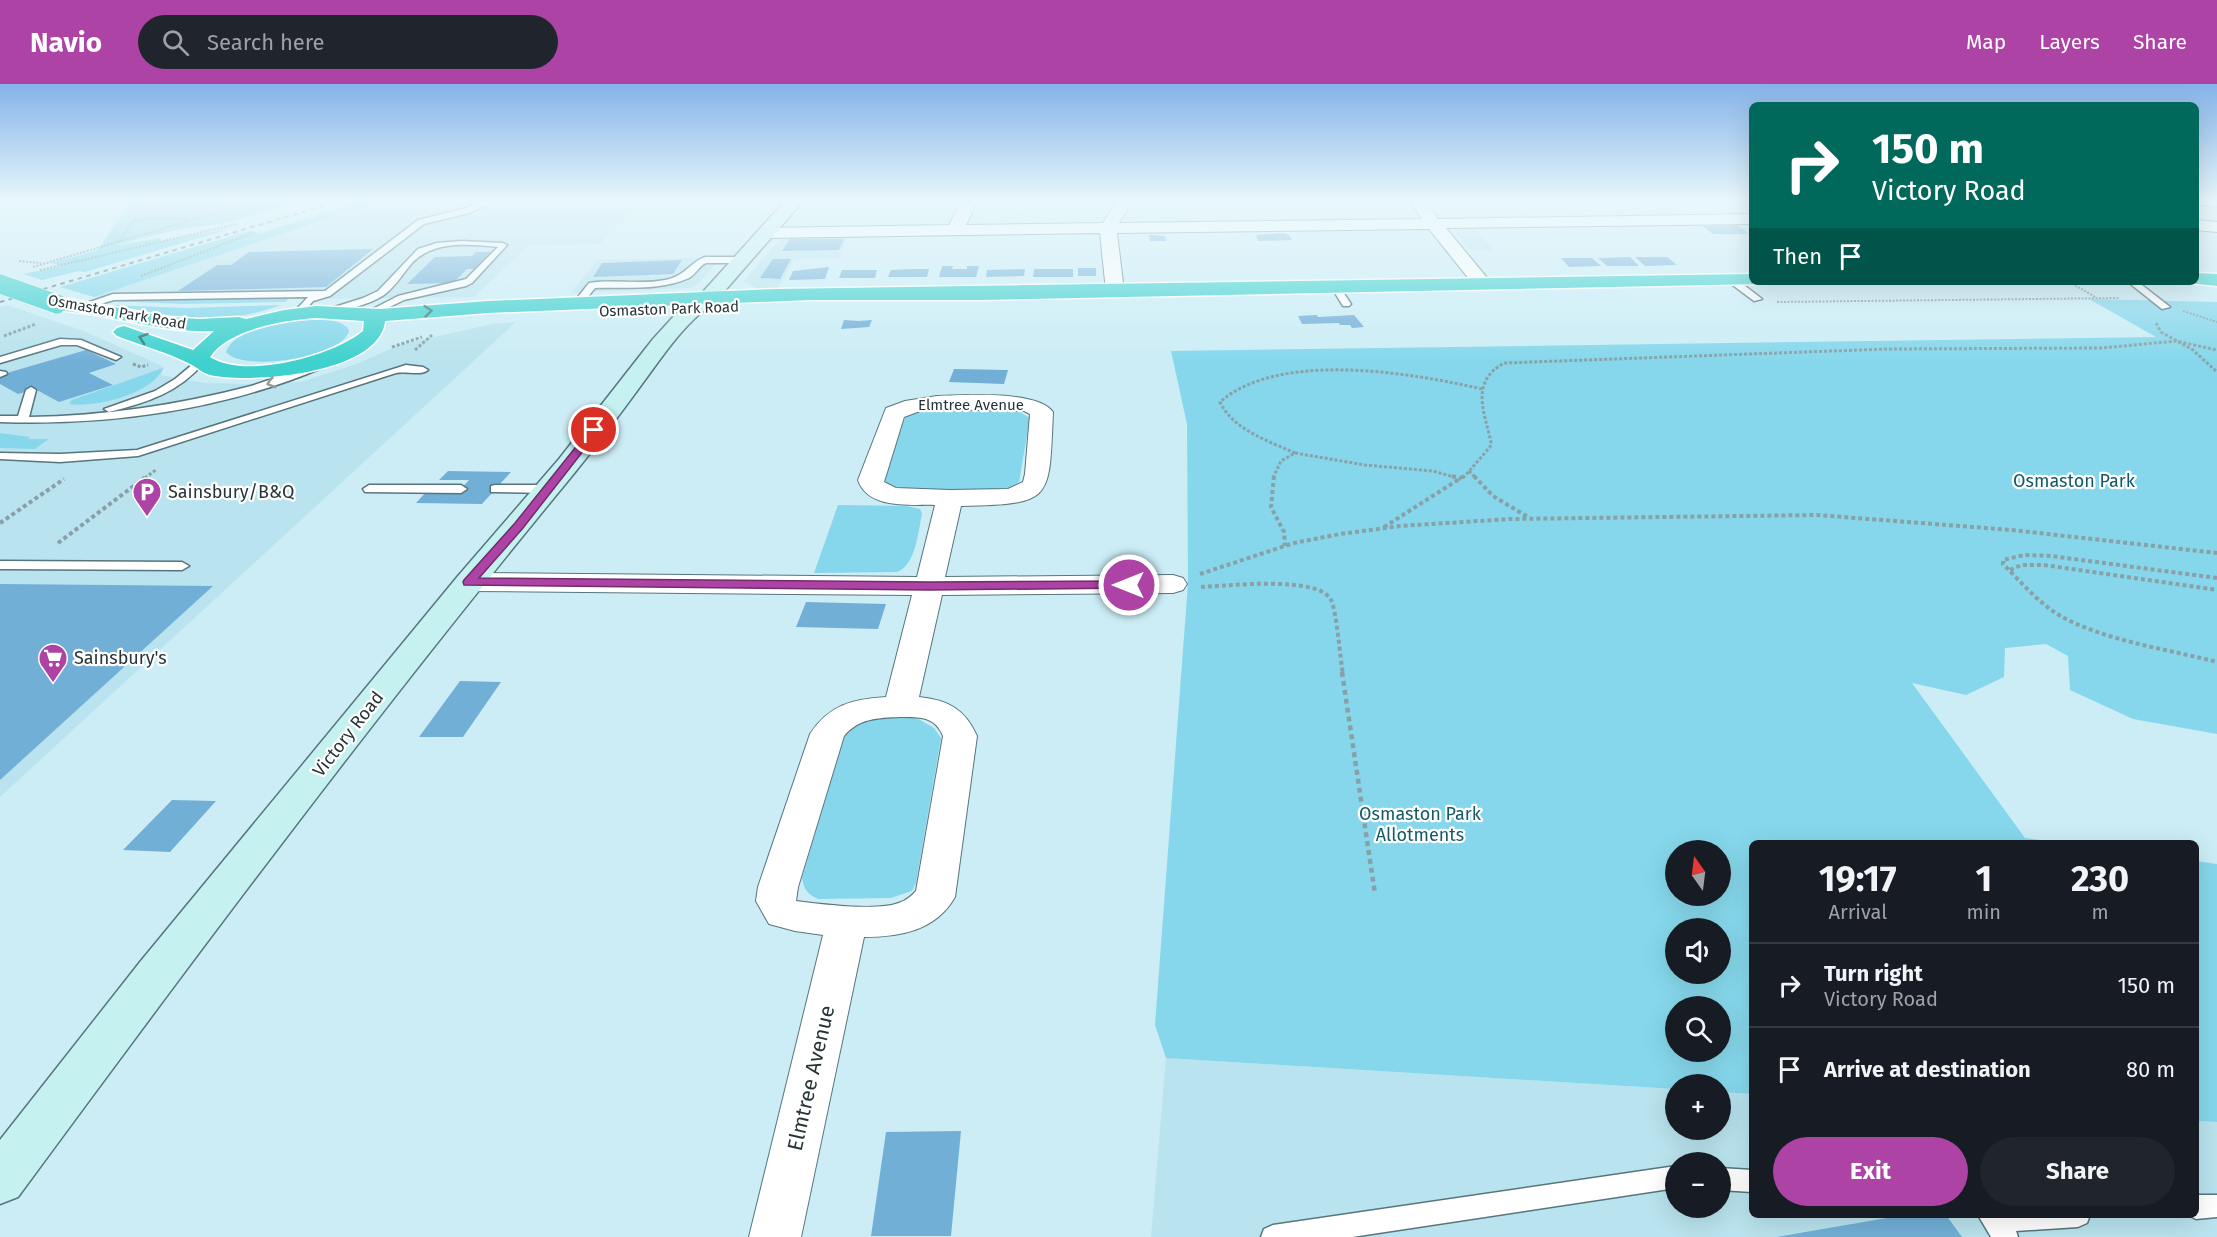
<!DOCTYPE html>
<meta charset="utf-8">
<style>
body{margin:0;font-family:"Fira Sans",sans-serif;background:#20242c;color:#f1f3f6;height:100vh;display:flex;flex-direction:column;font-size:22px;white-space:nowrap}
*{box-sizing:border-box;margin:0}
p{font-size:20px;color:#9ea1a6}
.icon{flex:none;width:33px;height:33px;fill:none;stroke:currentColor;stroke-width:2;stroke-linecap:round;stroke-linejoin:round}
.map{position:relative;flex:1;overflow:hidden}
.drawer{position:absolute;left:1749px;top:756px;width:450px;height:378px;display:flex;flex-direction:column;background:#171b24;border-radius:9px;box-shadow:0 6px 24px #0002}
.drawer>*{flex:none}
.banner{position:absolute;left:1749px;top:18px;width:450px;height:183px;border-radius:9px;box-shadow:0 6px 24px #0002;background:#00695c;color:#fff;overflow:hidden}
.needle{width:39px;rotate:346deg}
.controls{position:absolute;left:1665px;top:756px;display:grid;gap:12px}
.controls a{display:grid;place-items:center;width:66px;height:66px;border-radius:50%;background:#171b24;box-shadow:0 6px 24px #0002;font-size:30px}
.pin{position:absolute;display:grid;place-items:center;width:51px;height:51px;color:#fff;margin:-26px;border:3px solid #fff;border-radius:50%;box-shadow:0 2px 6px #0007}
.me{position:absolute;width:66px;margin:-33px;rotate:270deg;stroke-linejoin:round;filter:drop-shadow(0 0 4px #0008)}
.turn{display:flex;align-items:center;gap:21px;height:126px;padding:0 24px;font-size:27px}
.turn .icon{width:78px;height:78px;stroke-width:2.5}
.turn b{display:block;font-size:42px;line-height:51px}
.then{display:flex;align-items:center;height:57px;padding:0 24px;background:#0003;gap:12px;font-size:22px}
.eta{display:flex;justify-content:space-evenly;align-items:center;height:102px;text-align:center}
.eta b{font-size:36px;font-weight:700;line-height:42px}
.cta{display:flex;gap:12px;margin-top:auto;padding:12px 24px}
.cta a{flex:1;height:69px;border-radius:36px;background:#ac43a5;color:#fff;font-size:24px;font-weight:700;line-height:69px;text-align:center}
.cta a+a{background:#20242c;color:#f1f3f6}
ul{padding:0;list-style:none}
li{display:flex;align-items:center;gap:18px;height:84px;padding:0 24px;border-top:2px solid #363941}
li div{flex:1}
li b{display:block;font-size:22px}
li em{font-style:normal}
header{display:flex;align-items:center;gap:36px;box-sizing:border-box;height:84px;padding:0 30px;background:#ac43a5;color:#fff}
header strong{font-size:28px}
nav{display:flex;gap:33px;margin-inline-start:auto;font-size:21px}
.search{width:420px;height:54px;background:#20242c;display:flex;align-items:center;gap:15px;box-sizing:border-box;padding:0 21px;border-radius:33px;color:#9ea1a6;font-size:22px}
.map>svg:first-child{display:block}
</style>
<header>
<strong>Navio</strong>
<div class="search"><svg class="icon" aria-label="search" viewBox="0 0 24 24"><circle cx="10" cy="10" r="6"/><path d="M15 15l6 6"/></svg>Search here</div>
<nav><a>Map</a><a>Layers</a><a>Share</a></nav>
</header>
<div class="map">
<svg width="2217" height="1153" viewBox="0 0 2217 1153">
<rect width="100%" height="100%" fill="#ccedf6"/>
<g fill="#b9e3ee" fill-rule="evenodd">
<path d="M383,116H770L766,120L640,119L600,160L528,162L474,213L112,217L94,213Z"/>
<path d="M1473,143L1494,166L1471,167L1452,144Z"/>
<path d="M847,152L840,174L794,175L778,204H757L743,198L781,154Z"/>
<path d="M723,173L698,200L690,204L571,209L597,176Z"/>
<path d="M7,221L84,247L164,283L161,291L205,299L245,300L300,298L357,280L399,261L492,240L516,238L0,713V223Z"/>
<path d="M1166,974L1675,1005L1676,1046H1720L1721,1008L1752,1010V1131H2196V1037L2217,1038V1153H1151ZM1676,1078H1720V1124H1676Z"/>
</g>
<g fill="#86d7eb" fill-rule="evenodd">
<path d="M131,116H305L225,139L175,146L112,162L161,154L160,157L233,144L85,188L78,187L42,196L23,190L63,182L51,179L98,166Z"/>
<path d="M365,116H383L94,213L60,203L249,147L260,149Z"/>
<path d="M290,213L285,218L182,220L112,217Z"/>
<path d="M2089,215L2217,218V650L2133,635L2070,606L2068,572L2046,560L2005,564L2004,593L1966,611L1912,599L2025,754L2062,759H1752V1010L1721,1008L1720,1000H1676L1675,1005L1166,974L1155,941L1188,499L1187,340L1171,267L2156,253ZM1676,766H1720V812H1676ZM1676,844H1720V890H1676ZM1676,922H1720V968H1676Z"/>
<path d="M110,221L186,224L281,221C217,244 174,233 110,221Z"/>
<path d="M310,236C323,236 341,234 349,246C346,273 243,289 226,268C234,244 288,238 310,236Z"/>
<path d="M163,284C153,310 94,324 69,320L72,316Z"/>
<path d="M930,324L1016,326L1030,334L1019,398L1013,403L995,407L899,404L884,397C885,385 900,340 907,332C912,327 923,326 930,324Z"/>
<path d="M0,349L30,353L28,355H49L35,365L0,364Z"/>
<path d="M838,421L907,422L920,425L922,430C918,448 916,481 897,488L814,489Z"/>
<path d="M913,632L934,644L941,654L916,799L912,807L891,814L818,815C807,810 804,805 802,794L844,653C863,632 886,633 913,632Z"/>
<path d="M2196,777L2217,780V1038L2196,1037Z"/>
</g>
<g fill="#72afd7">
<path d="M1737,141L1749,150H1713L1702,142Z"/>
<path d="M1284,149L1289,151L1292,156L1258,157L1256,151Z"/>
<path d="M1149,151L1165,152L1166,157H1150Z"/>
<path d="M790,155H844L839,166L782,167Z"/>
<path d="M373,165L326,203L178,207L217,181H231L249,168Z"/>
<path d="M476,168H491L475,185H467L453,199L407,200L435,173L472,172Z"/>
<path d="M1630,173L1639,182H1607L1598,174Z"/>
<path d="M1635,173H1667L1677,181L1645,182Z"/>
<path d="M1561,174H1592L1601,182L1569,183Z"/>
<path d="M773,175H791L780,195L760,194Z"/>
<path d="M682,176L673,190L593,193L602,179Z"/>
<path d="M942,182H953L952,185H967V182H979L976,193H939Z"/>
<path d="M829,183L825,195L789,196L793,187Z"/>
<rect x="1078" y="184" width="18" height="8"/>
<path d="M910,185H929L927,193H888L891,186Z"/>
<path d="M1025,185L1024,192L986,193L987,186Z"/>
<path d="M1034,185H1073V193H1033Z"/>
<path d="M842,186H877L875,194H839Z"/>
<path d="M1317,231L1318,233L1354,231L1364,243L1352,244L1350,241H1340L1339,239L1302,240L1298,232Z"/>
<path d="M844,236L859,237L872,236L869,243L841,245Z"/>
<path d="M86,266L116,280L89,289L113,301L59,318L35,305L18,310L0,300V291Z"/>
<path d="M954,285L1008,286L1004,300L949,298Z"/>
<path d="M448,387L511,388L482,420L416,419L427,407L458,408L469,396H439Z"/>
<path d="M0,500L108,501L213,502L0,696Z"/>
<path d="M806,518L886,520L878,545L796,543Z"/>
<path d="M460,597L501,598L463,653H419Z"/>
<path d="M172,716L216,717L170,768L123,766Z"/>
<path d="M961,1047L951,1152H871L886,1048Z"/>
<path d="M1904,1131H1946L1962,1153H1777Z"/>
</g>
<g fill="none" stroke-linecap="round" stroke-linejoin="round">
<g stroke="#57757d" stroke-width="3">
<g id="lane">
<path d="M487,116H498L469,129L424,140L330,212L313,217L301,231L293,229L308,213L114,216L83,225L78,222L113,210L325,207L418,136L463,125Z"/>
<path d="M2196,117L2217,118V122L2196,121Z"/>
<path d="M461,157L503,159L507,161L472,199L466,202L404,216L371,232L363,230L398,212L466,195L498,163C468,160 433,156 411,180C402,191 395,203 384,211C367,222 346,225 327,230L322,227L363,214L378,207L418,165L437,159Z"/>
<path d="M705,173H743L747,176L743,179H706C699,182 696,190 689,194C661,207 625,203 595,204L582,220L574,218L589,199C614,195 640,201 665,196C686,192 689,179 705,173Z"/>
<path d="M1730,195H1736L1762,215L1754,217L1730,199Z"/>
<path d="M2128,198H2138L2170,223L2162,225Z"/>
<path d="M1333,202H1339L1351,220L1349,222H1343L1332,204Z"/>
<path d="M60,255L81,256L121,273L116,276L77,261H61L0,279V273Z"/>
<path d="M199,275L204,278C180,308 146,319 109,328L104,325L155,307L175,295Z"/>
<path d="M320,278L324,279V283C224,326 108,342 0,338V332H18L26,306L31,303L36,306L29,333C104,332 178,321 251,302C274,295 297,285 320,278Z"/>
<path d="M406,281L423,283L428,286C421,292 406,287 396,289L138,372L60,378L0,375V369L60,370L137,366Z"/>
<path d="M0,287L6,288L7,290L0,293Z"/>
<path d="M369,401H461L467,405L461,409L365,408L363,405Z"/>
<path d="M495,401H548L554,405L548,409L491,408V402Z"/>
<path d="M0,477L182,478L189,482L182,486L0,485Z"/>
<path d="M1676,1082V1104L1352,1153H1261L1264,1145L1273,1141Z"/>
<path d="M1720,1084L1752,1086V1108L1720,1106Z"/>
<path d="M2196,1111H2217V1133L2196,1135L2188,1131H2196Z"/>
<path d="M1978,1131H2090L2087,1139L2078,1143L2016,1147L2018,1153H1991Z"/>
</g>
</g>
<g stroke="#57757d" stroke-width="2">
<g id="street">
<path d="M962,116H978L966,141L1103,139L1117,116H1133L1119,139L1422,135L1409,116H1425L1438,135L1752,130V140L1446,144L1493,201L1491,205H1477L1429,145L1117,149L1124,207L1122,211H1108L1106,207L1100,149L764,154L756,149L764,144L949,141Z"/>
<path d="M2196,136L2217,138V148L2196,146Z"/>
<path d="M937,312C964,311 1038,306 1053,328C1049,417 1054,420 961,422L945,493L1173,491L1183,494L1187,500L1183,506L1173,509L942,511L919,613C948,616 965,625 977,652L955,813C936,847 899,853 864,853L801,1153H749L823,851L795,847L769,840L756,817L758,803L810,650C829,621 852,615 886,613L912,511L469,507L459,504L455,498L459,492L469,489L917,493L935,421C911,420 868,426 858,396L886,324L905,317ZM937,325L1024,327L1030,330L1025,390L1023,398L1008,405L950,406L896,404L884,398L904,333L920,327ZM900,633C919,633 935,632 943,652L916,807C912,811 907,816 901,818C880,828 820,820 796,817L798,803L844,652C859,634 878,634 900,633Z"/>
</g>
</g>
<g stroke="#57757d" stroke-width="3">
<path id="secondary" d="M786,116H804L715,218C688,236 669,263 650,289C623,326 596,363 567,398C376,630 196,871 18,1113L0,1120V1056L140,878L458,492L559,375L653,255L684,221L701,210Z"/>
</g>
<g stroke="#fff" stroke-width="3">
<g id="highway">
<path d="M2196,189L2217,190V202L2189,199L2196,198Z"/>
<path d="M1752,190V198H1760L1759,200L979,216H810L488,229L385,237C380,290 250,300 210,291C202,289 197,283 190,280C167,268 140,261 117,252L113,248L117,244L124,242L193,266L214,247C173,249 136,238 96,231C81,228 65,228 50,224L47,220L50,216L70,215L169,233L199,235L239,233L246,235L284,226L316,222L380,225L488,217L776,205ZM316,234L364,237L363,247C333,272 245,296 210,273C228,245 285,236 316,234Z"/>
</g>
</g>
<g stroke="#88a1a7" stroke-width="2" stroke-dasharray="2 1.5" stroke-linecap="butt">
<path d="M211,116L240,121"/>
<path d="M145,121L193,116"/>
<path d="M135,136L162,134L191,136"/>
<path d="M119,158L147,116"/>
<path d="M19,177L41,179"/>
<path d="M33,183L259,116"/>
<path d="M40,186L237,140"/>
<path d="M141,192L255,148"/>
<path d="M2069,198L2097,214"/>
<path d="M1777,218L2120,214"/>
<path d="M2183,227L2217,238"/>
</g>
<g stroke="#88a1a7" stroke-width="3" stroke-dasharray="3 2" stroke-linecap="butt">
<path d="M2156,239L2161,248L2193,266L2217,288"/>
<path d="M4,252L36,240"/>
<path d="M392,263L422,253"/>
<path d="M415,266L432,251"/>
<path d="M133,280L141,283L148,281"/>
<path d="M1295,369C1269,357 1233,346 1220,318C1279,266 1412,289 1482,305"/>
<path d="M1469,387L1476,394"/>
<path d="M145,394L157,385"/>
<path d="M1273,394L1281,377L1295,369L1365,381L1433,387L1457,394"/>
<path d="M1463,394L1490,363L1491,358C1484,327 1470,298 1504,279L1887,265L2102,264L2176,257L2217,266"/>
</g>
<g stroke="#88a1a7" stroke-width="4" stroke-dasharray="4 3" stroke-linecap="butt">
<path d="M1274,392L1271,423L1284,448L1285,462"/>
<path d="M1452,392L1461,395"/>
<path d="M1474,392L1493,412L1528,433"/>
<path d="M0,439L64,395"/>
<path d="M1384,443L1464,392"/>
<path d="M58,459L147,392"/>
<path d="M2010,486L2021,481H2044L2217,506"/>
<path d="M1200,490L1294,459L1340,450L1400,442L1510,435L1817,431L2012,446L2217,469"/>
<path d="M2217,494L2051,472L2024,471L2003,476V480C2022,499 2042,523 2066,535C2112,558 2167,565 2217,578"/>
<path d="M1201,503C1226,502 1319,491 1331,516C1337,528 1340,574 1343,590"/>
</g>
<path stroke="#88a1a7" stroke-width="4.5" stroke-dasharray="5 4" stroke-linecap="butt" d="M1342,588L1375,810"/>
<use href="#lane" fill="#fff" fill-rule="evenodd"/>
<use href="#street" fill="#fff" fill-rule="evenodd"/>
<use href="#secondary" fill="#c5f1f0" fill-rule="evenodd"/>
<use href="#highway" fill="#3fd1ce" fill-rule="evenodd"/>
<path stroke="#71878c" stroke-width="2" stroke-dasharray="4.5 4.5" stroke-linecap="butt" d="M0,218L343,116"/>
<g stroke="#fff" stroke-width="20" stroke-linecap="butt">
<path id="highway-bridge" d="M0,200L57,220"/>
</g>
<use href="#highway-bridge" stroke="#3fd1ce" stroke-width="19"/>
</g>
<defs><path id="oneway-chevron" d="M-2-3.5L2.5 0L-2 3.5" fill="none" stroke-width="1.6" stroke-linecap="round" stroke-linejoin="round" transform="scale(1.5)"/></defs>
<g stroke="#327b7c">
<use href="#oneway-chevron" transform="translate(428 227) rotate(-5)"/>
<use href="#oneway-chevron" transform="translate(143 254) rotate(-161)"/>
</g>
<use stroke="#949a9c" href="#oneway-chevron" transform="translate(271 299) rotate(163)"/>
<linearGradient id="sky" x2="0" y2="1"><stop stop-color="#85b3e8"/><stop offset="0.42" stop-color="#e8f7fb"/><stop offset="1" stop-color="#e8f7fb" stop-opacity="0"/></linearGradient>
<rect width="2217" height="278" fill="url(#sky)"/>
<path fill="#ac43a5" stroke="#702c6b" stroke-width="1.5" d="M594,343L600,346L598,348L523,444L479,494L929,498L1129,497L1135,501L1129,504L929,506L464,501L463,498L464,496L515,439L591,344Z"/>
<defs>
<g id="parking-pin" transform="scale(1.5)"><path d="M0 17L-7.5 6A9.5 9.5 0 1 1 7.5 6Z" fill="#ac43a5" stroke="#fff"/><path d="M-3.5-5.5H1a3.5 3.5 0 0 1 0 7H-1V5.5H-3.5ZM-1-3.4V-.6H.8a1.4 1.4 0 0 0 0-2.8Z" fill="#fff"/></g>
<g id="supermarket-pin" transform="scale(1.5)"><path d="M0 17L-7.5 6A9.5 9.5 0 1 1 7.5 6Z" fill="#ac43a5" stroke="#fff"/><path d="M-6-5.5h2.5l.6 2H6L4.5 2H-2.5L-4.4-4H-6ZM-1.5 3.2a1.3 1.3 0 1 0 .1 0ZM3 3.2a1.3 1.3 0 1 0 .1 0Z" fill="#fff"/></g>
</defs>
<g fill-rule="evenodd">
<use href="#parking-pin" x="147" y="408"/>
<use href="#supermarket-pin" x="53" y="574"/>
</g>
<g text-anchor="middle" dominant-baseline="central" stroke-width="4.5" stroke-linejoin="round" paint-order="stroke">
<g font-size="15" fill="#283538" stroke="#fff">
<text transform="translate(669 225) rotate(-2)">Osmaston Park Road</text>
<text transform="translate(117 228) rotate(10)">Osmaston Park Road</text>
<text x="971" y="321">Elmtree Avenue</text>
</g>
<g font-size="18" fill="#145a69" stroke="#fff">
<text x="2074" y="397">Osmaston Park</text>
<text x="1420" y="730">Osmaston Park<tspan x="1420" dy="21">Allotments</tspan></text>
</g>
<g font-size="18" fill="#283538" stroke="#fff" text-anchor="start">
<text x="168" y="408">Sainsbury/B&amp;Q</text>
<text x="74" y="574">Sainsbury's</text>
</g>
<g font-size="18" fill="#283538" stroke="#fff">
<text transform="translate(348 650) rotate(-52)">Victory Road</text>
</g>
<g font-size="21" fill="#283538" stroke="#fff">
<text transform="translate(811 994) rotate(-77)">Elmtree Avenue</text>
</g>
</g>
</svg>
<div class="controls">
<a><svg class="needle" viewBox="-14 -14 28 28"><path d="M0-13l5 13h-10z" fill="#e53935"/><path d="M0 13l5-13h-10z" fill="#9ea1a6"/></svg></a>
<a><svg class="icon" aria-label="sound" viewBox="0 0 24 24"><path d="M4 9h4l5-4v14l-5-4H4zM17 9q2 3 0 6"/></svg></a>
<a><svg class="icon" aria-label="search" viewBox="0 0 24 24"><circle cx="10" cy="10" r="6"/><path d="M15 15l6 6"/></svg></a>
<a>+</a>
<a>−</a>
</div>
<div class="pin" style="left:594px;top:346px;background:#d93025"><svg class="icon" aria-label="arrive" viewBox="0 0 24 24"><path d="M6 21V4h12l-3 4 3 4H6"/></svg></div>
<svg class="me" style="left:1129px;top:501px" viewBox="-20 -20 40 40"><circle r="17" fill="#ac43a5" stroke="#fff" stroke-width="3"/><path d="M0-11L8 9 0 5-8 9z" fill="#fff"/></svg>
<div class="banner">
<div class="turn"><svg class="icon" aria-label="right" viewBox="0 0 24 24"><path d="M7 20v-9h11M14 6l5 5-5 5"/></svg><div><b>150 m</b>Victory Road</div></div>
<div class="then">Then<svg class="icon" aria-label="arrive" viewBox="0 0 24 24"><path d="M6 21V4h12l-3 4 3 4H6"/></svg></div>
</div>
<section class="drawer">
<div class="eta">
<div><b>19:17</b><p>Arrival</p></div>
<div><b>1</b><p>min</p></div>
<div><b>230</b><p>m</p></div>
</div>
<ul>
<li><svg class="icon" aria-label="right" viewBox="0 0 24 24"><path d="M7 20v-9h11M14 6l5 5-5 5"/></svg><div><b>Turn right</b><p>Victory Road</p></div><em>150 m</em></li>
<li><svg class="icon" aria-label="arrive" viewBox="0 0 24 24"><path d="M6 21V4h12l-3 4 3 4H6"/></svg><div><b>Arrive at destination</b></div><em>80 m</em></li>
</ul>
<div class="cta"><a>Exit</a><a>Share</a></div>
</section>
</div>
